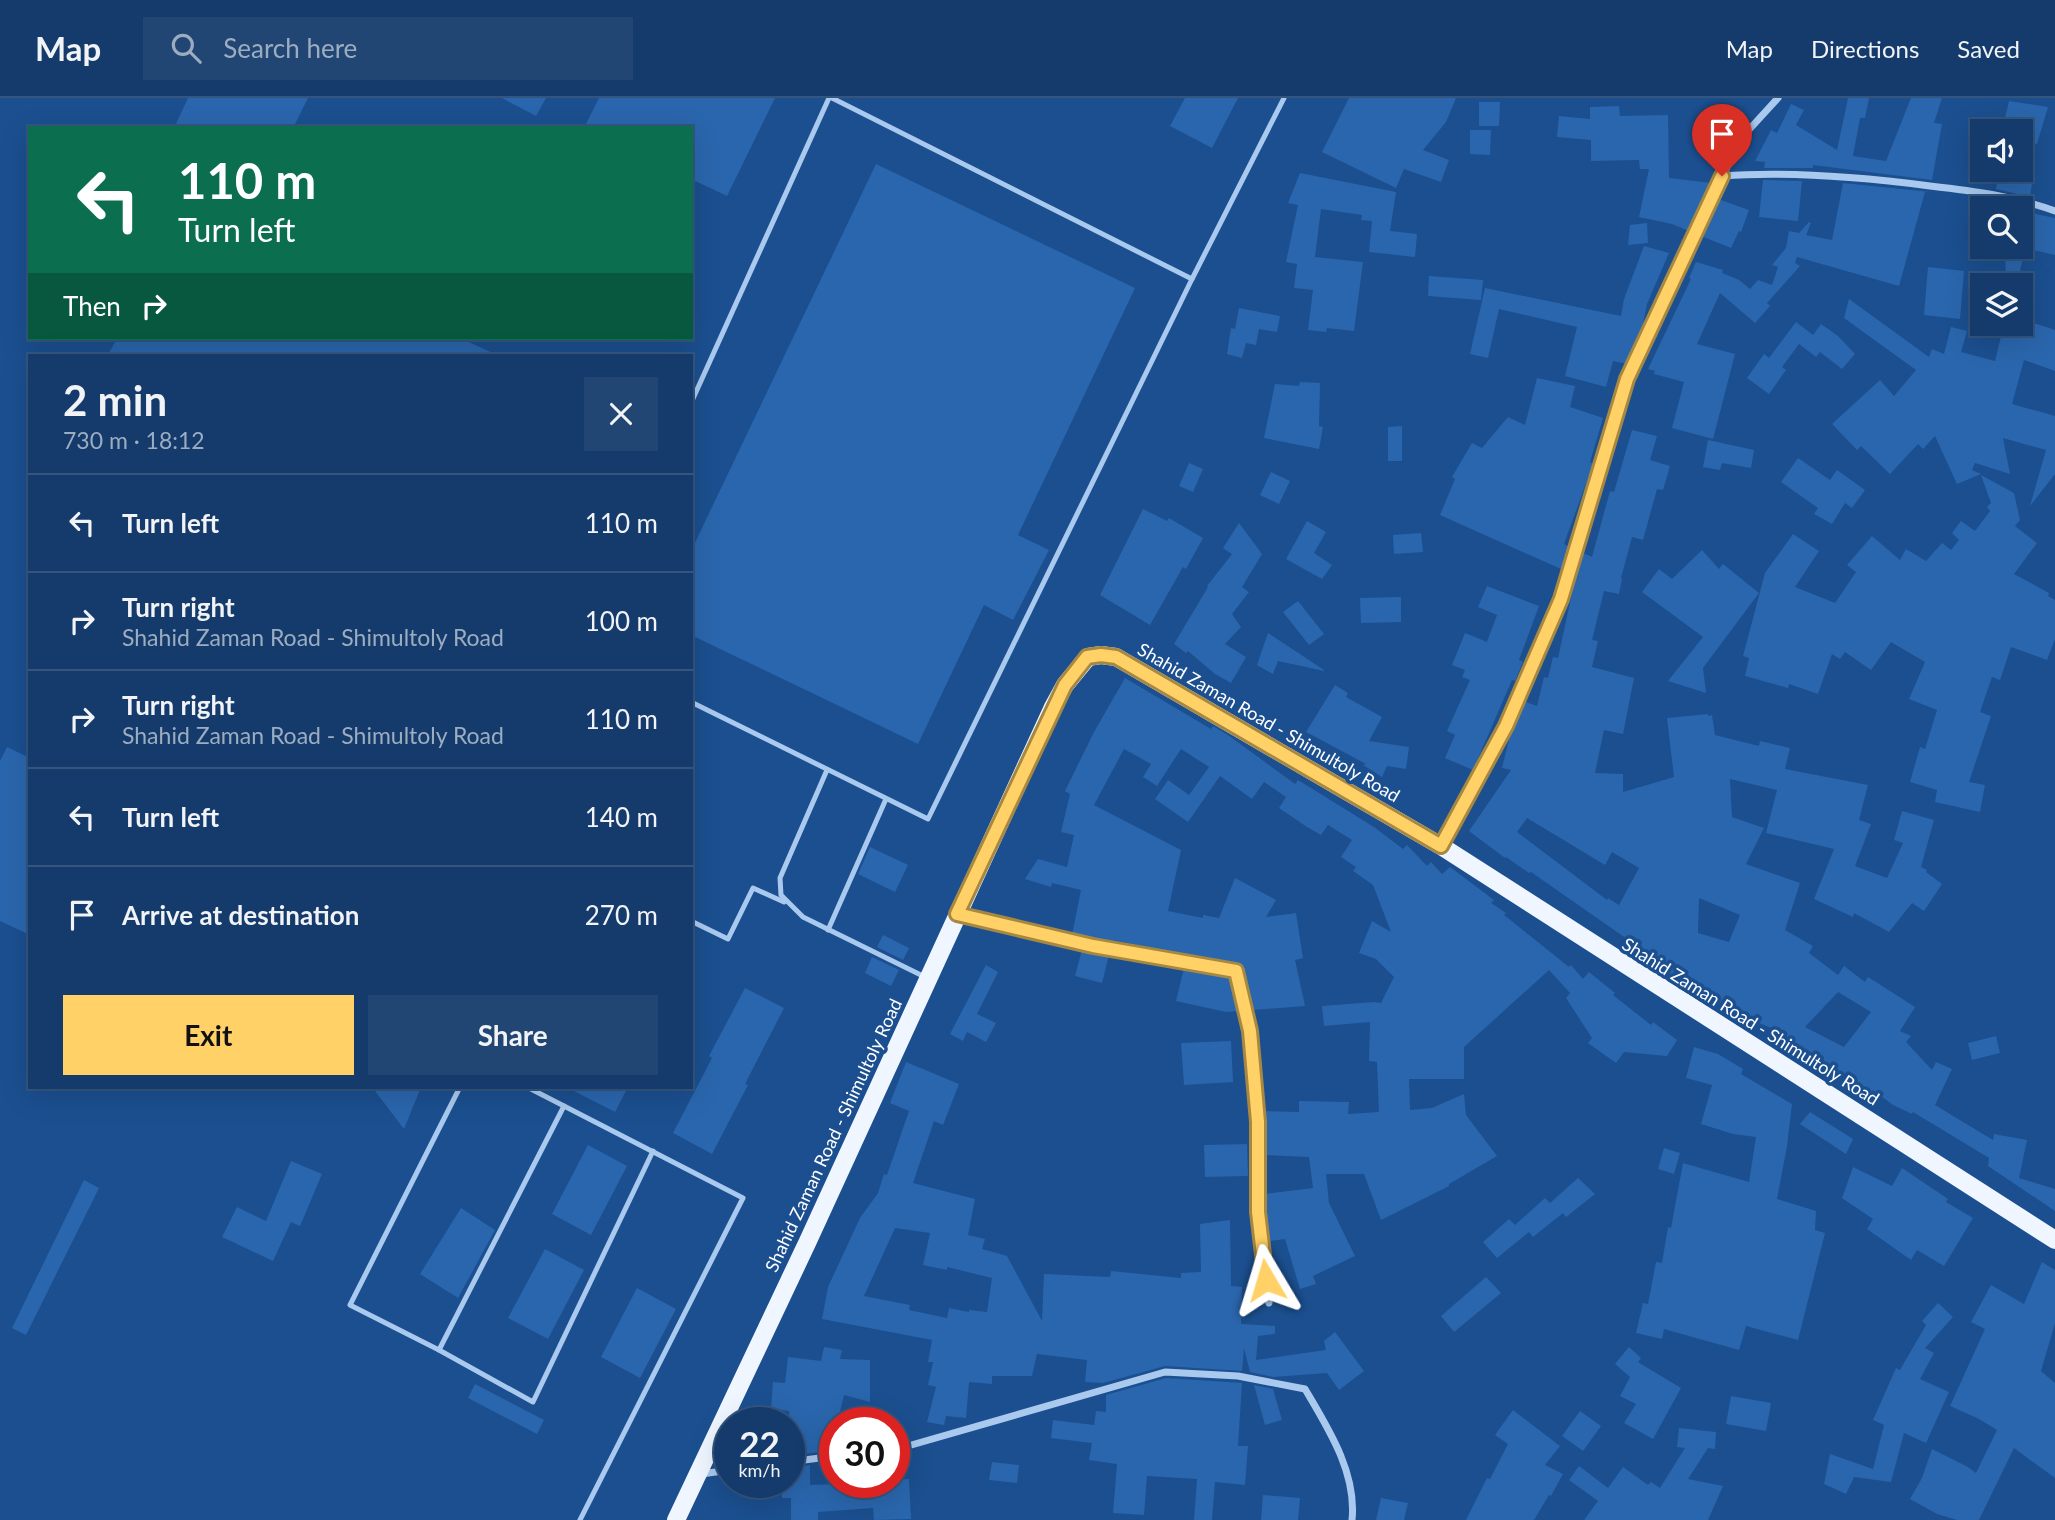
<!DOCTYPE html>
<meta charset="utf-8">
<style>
body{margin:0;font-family:Lato,sans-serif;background:#214673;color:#f1f3f6;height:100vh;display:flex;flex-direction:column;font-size:26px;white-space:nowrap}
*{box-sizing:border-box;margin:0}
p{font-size:23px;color:#9dadc1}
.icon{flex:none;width:38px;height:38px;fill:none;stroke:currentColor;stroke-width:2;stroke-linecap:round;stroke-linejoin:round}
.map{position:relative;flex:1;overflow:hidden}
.sheet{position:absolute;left:28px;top:256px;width:665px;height:735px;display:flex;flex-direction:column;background:#143b6b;border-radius:0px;box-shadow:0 7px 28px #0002,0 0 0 2px #33557e}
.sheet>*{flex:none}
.top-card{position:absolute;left:28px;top:28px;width:665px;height:214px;border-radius:0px;box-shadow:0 7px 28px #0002,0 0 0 2px #33557e;background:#0b6e4f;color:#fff;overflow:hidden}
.fabs{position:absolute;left:1970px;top:21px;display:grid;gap:14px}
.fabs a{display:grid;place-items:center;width:63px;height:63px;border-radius:0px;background:#143b6b;box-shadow:0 7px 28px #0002,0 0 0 2px #33557e;font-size:35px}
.speed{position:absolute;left:714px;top:1309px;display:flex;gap:14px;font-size:35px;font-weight:700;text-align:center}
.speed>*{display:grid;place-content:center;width:91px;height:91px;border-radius:50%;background:#143b6b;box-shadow:0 7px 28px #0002,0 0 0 2px #33557e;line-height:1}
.speed small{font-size:18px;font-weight:400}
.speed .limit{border:10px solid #d22;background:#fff;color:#111}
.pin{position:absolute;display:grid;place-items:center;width:60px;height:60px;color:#fff;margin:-72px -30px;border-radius:50% 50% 50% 0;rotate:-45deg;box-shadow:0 0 7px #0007}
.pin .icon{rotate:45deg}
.me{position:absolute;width:77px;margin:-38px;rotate:353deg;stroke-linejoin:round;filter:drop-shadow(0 0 5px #0008)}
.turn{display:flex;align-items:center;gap:24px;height:147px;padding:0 35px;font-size:32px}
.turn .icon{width:91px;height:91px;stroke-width:2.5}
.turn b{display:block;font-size:49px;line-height:60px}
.then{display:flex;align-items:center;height:66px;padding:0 35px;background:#0003;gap:14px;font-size:26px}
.round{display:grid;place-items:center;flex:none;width:74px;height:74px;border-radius:0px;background:#214673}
.headline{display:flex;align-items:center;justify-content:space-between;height:119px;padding:0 35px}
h1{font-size:42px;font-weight:700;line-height:52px}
.button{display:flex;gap:14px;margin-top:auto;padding:14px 35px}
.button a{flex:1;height:80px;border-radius:0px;background:#ffd166;color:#111;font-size:28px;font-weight:700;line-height:80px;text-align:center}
.button a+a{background:#214673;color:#f1f3f6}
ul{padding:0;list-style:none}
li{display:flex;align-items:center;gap:21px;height:98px;padding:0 35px;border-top:2px solid #33557e}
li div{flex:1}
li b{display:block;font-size:26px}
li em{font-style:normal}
header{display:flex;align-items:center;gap:42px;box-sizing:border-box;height:98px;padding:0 35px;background:#143b6b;border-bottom:2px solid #33557e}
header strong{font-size:33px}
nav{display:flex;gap:38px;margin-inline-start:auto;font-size:24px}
.search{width:490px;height:63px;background:#214673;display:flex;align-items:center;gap:18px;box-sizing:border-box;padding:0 24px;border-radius:0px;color:#9dadc1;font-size:26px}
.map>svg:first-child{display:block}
</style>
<header>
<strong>Map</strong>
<div class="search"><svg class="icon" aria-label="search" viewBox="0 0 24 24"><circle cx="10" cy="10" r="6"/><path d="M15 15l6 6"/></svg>Search here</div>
<nav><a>Map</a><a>Directions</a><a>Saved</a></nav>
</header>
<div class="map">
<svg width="2055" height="1422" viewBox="0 0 2055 1422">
<rect width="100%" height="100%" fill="#1b4f8f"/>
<g fill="#2a66ad" fill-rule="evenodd">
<path d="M188,0H308L293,30H174Z"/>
<path d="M502,0H546L536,18Z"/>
<path d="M599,0H775L727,98L691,81V30H584Z"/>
<path d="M1185,0H1238L1212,50L1170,28Z"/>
<path d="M1349,0H1456L1446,24L1423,52L1449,62L1441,84L1404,71L1396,90L1322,54Z"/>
<path d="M1848,0H1869L1865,20H1860L1853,58L1886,63L1911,0H1942L1934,25L1942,26L1932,82L1813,67V70H1764L1765,64L1755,63L1771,32L1777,35L1791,6L1804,12L1796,27L1837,52Z"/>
<path d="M2009,3L2048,9L2037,46L2021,42V33H2002Z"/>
<path d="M1479,4H1500L1499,28H1479Z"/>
<path d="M1619,8L1620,18L1668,17L1669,80L1712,85L1689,133L1672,126L1639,119L1649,71H1640L1639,62L1591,63V42L1557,39L1559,18L1590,21V9Z"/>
<path d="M1470,32H1491L1490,57L1470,56Z"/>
<path d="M876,66L1135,190L1018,437L1049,452L1013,522L984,507L918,646L691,537V453Z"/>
<path d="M1999,72H2034L2030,99L1996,91Z"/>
<path d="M1300,75L1396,94L1390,133L1417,136L1415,159L1369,154L1372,123L1361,122L1362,117L1321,111L1315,159L1363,164L1354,233L1327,230L1326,234L1308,232L1313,192L1294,190L1297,166L1286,164L1298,107L1288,105Z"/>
<path d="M1763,82L1802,83L1798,123L1759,119Z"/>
<path d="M1843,85L1930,94H1925L1899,188L1797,159L1795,165L1800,168L1767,205L1770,208L1755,225L1720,195L1697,246L1735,256L1713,341L1672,330L1684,284L1654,276L1655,273L1648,271L1691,181L1689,180L1696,164L1723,172L1722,175L1739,182L1750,191L1758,182L1772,187L1778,169L1772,167L1786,150L1789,133L1799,135L1809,124L1811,125L1806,137L1832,142Z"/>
<path d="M1718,101L1749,112L1741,134L1739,133L1731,150L1701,138Z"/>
<path d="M2021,113L2055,120V157L2025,150L2017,187H2005L2006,149H2021Z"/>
<path d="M1647,125L1648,145L1628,147L1630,127Z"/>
<path d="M1644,148L1669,155L1647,206L1641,236L1627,266L1613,263L1606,289L1565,278L1577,229L1499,211L1488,260L1470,256L1485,190L1621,218L1624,201Z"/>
<path d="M1928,169L1964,173L1960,221L1924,217Z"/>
<path d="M1429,178L1483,182L1481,202L1428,198Z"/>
<path d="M1849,201L1929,259L1932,251L1944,256L1951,229L1967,233L1961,254L1995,263L2004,226H2037L2055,232V273L2024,262L2012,306L2055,318V376L2030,408L2046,352L2003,340L2010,376L1975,365L1972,372L1981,376L1957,386L1935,338L1923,351L1918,346L1890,376L1861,348L1857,352L1832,326L1880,282L1894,298L1916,272L1844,220Z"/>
<path d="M1239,210L1280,218L1277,234L1259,231L1256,247L1246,245L1242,260L1227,256L1231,230L1235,231Z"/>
<path d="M1796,224L1813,237L1821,226L1838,238L1855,256L1842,271L1820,254L1816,259L1799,246L1782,269L1786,272L1769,296L1747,280L1764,256L1769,260Z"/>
<path d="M117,240H460L497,257H108Z"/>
<path d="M1537,280L1575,288L1570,309L1603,320L1590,364L1593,366L1564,446L1570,449L1565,467H1563L1561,471L1440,417L1455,381L1452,379L1472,345L1482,350L1508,319L1525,327Z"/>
<path d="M1300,284L1320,285L1319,328L1323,329L1319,351L1264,340L1275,286L1299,288Z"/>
<path d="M1402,328V363H1388V329Z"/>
<path d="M1632,332L1657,338L1650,362L1670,368L1663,392L1657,391L1643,442L1632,439L1621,480L1622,481L1619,496L1604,493L1592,542L1598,543L1592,569L1634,580L1623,636L1604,632L1595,675L1623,676V694L1674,679L1667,620L1708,616V618L1712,617L1715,637L1759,648L1760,643L1790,650L1785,671L1868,687L1859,722L1871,726L1855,768L1887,780L1903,745L1894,742L1902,713L1934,722L1921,769L1927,772L1926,774L1942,786L1924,813L1912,805L1889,834L1854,815L1853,819L1814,801L1834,751L1766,735L1777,692L1730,681L1732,719L1764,730L1746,766L1800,785L1785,832L1813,848L1809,855L1838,877L1844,868L1865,884L1868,879L1915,909L1900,933L1911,938L1906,944L1932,972L1936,964L1952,971L1935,1007L1993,1042L1994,1036L2027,1042L2019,1080L2055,1091V1113L1988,1068L1989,1060L1913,1014L1912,1016L1893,1007L1873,992L1871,996L1849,979L1848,981L1835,973L1834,975L1790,947L1792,944L1772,935L1774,931L1741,918L1742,916L1707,900L1709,891L1705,897L1662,871L1663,866L1626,843L1627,841L1531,774L1529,775L1506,759L1505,760L1469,733L1511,672L1502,670L1512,629L1523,603L1537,608L1544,579L1548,580L1553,559L1558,560L1581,454L1592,459L1610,393L1614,394ZM1527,720L1605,767L1612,754L1639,770L1619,807L1608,800L1607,802L1517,734ZM1699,800L1740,817L1729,844L1698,835ZM1838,894L1871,914L1844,949L1805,929Z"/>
<path d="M1708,342L1754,352L1751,370L1722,365L1720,372L1703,369Z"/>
<path d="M1798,360L1830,382L1837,372L1865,392L1852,410L1845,405L1832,426L1814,416L1818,410L1781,384Z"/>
<path d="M1189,365L1203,371L1193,394L1179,388Z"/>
<path d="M1271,374L1290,383L1279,406L1260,397Z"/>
<path d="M1981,377L2014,395L2020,422L2015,428L2037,445L2014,476L2049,495L2048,498L2055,502V541L2047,562L2011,549L2000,582L1992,579L1980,614L1991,618L1969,684L1985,687L1980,714L1935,704L1937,692L1910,684L1920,649L1925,651L1937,612L1909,601L1925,564L1891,544L1871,572L1845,554L1840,561L1832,556L1818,596L1789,586L1788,590L1745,578L1749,560L1743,558L1765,475L1793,436L1819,453L1795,489L1835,505L1856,474L1847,467L1872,438L1900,462L1906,451L1926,463L1942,445L1951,452L1959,442L1952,435L1961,423L1975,433L1990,413L1987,409L1991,405Z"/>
<path d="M1143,411L1167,423L1169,420L1203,440L1186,471L1183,469L1150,527L1100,497Z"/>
<path d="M1307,423L1326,434L1314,455L1332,467L1322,481L1286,461Z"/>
<path d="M1239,425L1262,456L1242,489L1249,494L1232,516L1241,529L1225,546L1246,559L1231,585L1215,576L1188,553L1186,555L1174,546L1208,489L1207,488L1232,456L1223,450Z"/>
<path d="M1421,435L1423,454L1394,456L1393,437Z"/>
<path d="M1702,452L1719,471L1723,466L1759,495L1703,570L1706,595L1668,583L1703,539L1642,494L1659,471L1672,481Z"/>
<path d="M1487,488L1539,508L1519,562L1523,564L1515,583L1512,582L1473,672L1445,660L1455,637L1447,633L1470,582L1462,579L1465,572L1452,567L1465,535L1487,544L1497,517L1478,509Z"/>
<path d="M1401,499V524L1361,525L1360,500Z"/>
<path d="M1298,503L1324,536L1309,547L1283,514Z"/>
<path d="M1268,535L1324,572V573L1278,563L1273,576L1257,567Z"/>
<path d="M1125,580L1211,631L1213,628L1228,637L1295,686L1298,682L1374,729L1403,751L1407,747L1427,768L1431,764L1442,776L1450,769L1494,802L1491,805L1506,815L1504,817L1569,869L1571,867L1583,881L1589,874L1615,895L1613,897L1651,927L1653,924L1677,942L1667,958L1624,954L1616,965L1588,945L1592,940L1566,900L1570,895L1549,872L1464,949V981H1409L1410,1012L1432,1010L1464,996L1466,1017L1497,1058L1449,1086V1088L1381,1122L1364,1076H1326L1329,1105L1355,1158L1313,1178L1316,1186L1300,1191L1285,1141L1270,1143L1264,1096L1313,1090L1309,1059L1264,1057L1263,1013L1299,1014V1003L1349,1004L1348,1016L1379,1014L1377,964L1369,963L1370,924L1324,928L1322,908L1374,904L1381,905L1394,879L1376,861L1359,855L1372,823L1391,834L1373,787L1353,773L1356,769L1341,759L1352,742L1328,727L1321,737L1307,729L1279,710L1286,699L1264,684L1252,701L1220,678L1188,724L1155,701L1168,682L1189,697L1209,669L1181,651L1157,688L1143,679L1151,666L1124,651L1094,707L1181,752L1168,813L1203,820V817L1219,820L1235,780L1276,802L1266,819L1296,815L1303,860L1295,862L1305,908L1252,912L1242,872L1237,867L1113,842L1112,845L1072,837L1081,792L1052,785L1051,789L1025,781L1038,761L1067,769L1074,737L1061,734L1070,696L1065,693L1094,634Z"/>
<path d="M1335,587L1348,595L1346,599L1382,619L1369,643L1409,649L1406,671L1387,668L1382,679L1363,667L1366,666L1306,634Z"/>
<path d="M7,649L30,660V837L0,823V663Z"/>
<path d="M870,749L908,767L895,794L858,776Z"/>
<path d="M883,837L909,850L903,862L877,849Z"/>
<path d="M1082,852L1109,857L1102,885L1075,878Z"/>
<path d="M872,859L899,872L891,888L865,875Z"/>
<path d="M986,867L998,874L977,916L996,925L986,944L967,934L963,943L950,936Z"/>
<path d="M1184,870L1231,878L1239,913L1226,914L1176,903Z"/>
<path d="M745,890L784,910L745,986L748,987L712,1056L673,1035L712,960L709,958Z"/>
<path d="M1996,938L2000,955L1972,962L1968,945Z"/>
<path d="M1231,943L1233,984L1184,987L1181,945Z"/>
<path d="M1694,949L1718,956L1743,971L1741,976L1792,1006L1787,1048L1777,1101L1816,1113L1815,1132L1825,1135L1798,1242L1746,1228L1739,1252L1664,1231L1662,1241L1636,1235L1643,1205L1648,1206L1656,1164L1662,1165L1668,1129L1671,1130L1683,1065L1749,1084L1756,1039L1733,1036L1701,1026L1712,987L1686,980Z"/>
<path d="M906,964L959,986L943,1027L934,1023L913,1085L975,1101L968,1137L985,1141L982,1151L1007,1158L1042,1223L1044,1176L1110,1179L1111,1173L1181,1180V1175L1201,1174L1200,1126L1230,1122L1231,1188L1242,1189L1241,1226L1275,1228V1236L1258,1238L1256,1262L1326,1252L1324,1243L1335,1234L1364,1273L1339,1292L1327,1275L1273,1279L1250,1274L1244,1250L1242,1273L1165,1268L1103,1285L1085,1284L1087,1262L1037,1256L1032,1278H992V1286L969,1284L966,1320L946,1318L944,1327L927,1324L936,1289L928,1287L933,1264H928L932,1242L822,1221L828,1189L860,1120L878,1095L884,1076L887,1077L909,1013L890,1005ZM895,1130L930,1135L923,1167L947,1172V1169L992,1180L987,1214L969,1212V1214L949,1210L947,1220L909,1212L910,1207L864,1198Z"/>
<path d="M372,989H421L404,1031Z"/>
<path d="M566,989H628L615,1014Z"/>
<path d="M1810,1014L1853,1041L1846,1056L1800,1026Z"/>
<path d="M1247,1046L1248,1078L1205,1079L1204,1047Z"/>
<path d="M588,1047L627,1068L591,1137L552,1116Z"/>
<path d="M1664,1050L1680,1055L1674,1076L1658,1071Z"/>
<path d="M291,1063L322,1076L300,1128L291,1124L273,1163L222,1139L237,1109L266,1123Z"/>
<path d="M1853,1069L1892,1088L1902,1070L1948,1101L1946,1104L1973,1120L1944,1168L1917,1152L1911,1162L1867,1131L1873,1121L1842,1100Z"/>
<path d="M1578,1080L1595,1096L1566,1119L1563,1115L1533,1139L1529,1134L1497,1160L1483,1144L1509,1121L1515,1127L1545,1100L1550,1105Z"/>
<path d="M84,1082L99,1090L26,1237L12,1230Z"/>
<path d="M461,1110L495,1132L458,1200L420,1176Z"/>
<path d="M545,1151L584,1172L548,1241L508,1220Z"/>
<path d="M2042,1164L2055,1172V1225L2041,1273L2055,1285V1380L2014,1350L1979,1422H1957L1937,1416L1910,1401L1922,1380L1932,1351L1968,1369L1976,1375L1997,1332L1979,1321L1950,1308L1985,1231L1971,1224L1991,1187L2024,1206Z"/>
<path d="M1486,1179L1501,1195L1454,1234L1441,1218Z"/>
<path d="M637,1190L676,1211L640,1280L601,1259Z"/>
<path d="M1938,1205L1953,1219L1925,1250L1934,1255L1920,1281L1949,1294L1926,1345L1904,1335L1891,1384L1854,1379L1846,1396L1824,1386L1830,1356L1873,1371L1884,1327L1873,1322L1896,1270L1900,1272L1926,1227L1922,1223Z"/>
<path d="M824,1249L842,1252L840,1261L870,1262V1304L844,1297L838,1322L835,1321V1352L789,1358V1313L771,1311L773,1284L785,1285L788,1259L821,1263Z"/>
<path d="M1629,1249L1641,1260L1638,1264L1681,1290L1653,1341L1624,1325L1636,1306L1620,1298L1630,1279L1615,1266Z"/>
<path d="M1166,1280L1242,1285L1238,1348H1248L1245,1387L1215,1384L1212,1422H1194L1197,1381L1147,1378L1144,1417L1113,1415L1117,1366L1089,1362L1092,1345L1051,1340L1053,1322L1094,1327L1096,1313L1106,1314V1297Z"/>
<path d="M475,1286L544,1322L537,1336L468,1300Z"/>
<path d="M1254,1287L1273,1291L1282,1322L1265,1327Z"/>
<path d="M1731,1298L1771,1305L1766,1333L1726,1326Z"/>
<path d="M1513,1312L1560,1348L1545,1367L1563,1376L1551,1398L1549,1397L1534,1422H1466L1487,1380L1490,1381L1508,1346L1495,1337Z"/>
<path d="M1580,1313L1601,1328L1583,1353L1562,1338Z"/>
<path d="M1679,1330L1716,1334L1715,1351L1708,1350L1688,1381L1723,1388L1708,1422H1584L1598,1403L1569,1382L1579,1368L1608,1390L1623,1369L1648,1387L1651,1384L1660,1390L1685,1350L1677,1349Z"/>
<path d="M992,1364L1019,1367L1017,1385L989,1382Z"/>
<path d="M810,1367V1387L894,1384V1382L909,1381L911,1421L874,1422L873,1410L818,1414V1422H791V1400H782V1384H789V1370Z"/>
<path d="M1263,1397L1300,1400L1298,1422H1261Z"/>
<path d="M1381,1400L1408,1405L1404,1422H1376Z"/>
</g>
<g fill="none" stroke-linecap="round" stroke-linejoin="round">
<g stroke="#a9c9ee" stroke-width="5">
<path d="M1192,181L1284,0"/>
<path d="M691,305L829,0"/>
<path d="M691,604L928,721L1192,181L832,0"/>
<path d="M827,672L780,780L781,797L803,819L925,879"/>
<path d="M691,823L728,841L753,790L784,804"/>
<path d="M828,832L886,701"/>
<path d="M460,989L350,1207L439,1252L564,1008"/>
<path d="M527,989L743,1100L580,1422"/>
<path d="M439,1252L533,1304L653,1053"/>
</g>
<g stroke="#a9c9ee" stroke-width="7">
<path d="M1722,78C1791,73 1861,79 1930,88C1973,93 2014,98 2055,113"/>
<path d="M1441,747L1506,628L1561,501L1627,280L1722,78L1746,35L1778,0"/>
<path d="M958,816L1093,848L1236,873L1250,932L1258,1024V1114L1269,1205"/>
<path d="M894,1352L1165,1274L1238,1278L1305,1291C1328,1330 1357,1375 1352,1422"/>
<path d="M789,1364L835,1358"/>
<path d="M701,1376L730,1372"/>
</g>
<path stroke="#f0f6ff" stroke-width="18" d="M676,1422L808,1143L1053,609L1065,587L1088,559L1101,557L1116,559L1441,748L2055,1142"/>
</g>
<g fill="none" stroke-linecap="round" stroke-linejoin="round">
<g stroke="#a68842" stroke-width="18">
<path id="route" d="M1266,1182L1258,1114V1024L1250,933L1236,873L1093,848L957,816L1065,587L1087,559L1101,557L1116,559L1441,748L1506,628L1561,501L1627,281L1722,78"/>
</g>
<use href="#route" stroke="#ffd166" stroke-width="12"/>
</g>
<g text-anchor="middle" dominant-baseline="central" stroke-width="7" stroke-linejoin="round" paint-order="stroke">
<g font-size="18" fill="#fff" stroke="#1b4f8f">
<text transform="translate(1269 624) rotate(30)">Shahid Zaman Road - Shimultoly Road</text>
<text transform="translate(1751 923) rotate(32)">Shahid Zaman Road - Shimultoly Road</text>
<text transform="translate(833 1037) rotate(-65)">Shahid Zaman Road - Shimultoly Road</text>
</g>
</g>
</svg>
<div class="fabs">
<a><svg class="icon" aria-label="sound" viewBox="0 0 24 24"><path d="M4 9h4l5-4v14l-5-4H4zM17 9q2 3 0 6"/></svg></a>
<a><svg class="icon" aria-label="search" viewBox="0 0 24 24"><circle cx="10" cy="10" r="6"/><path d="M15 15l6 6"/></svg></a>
<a><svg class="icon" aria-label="layers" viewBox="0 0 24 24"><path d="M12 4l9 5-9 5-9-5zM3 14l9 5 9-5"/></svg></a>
</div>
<div class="speed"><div>22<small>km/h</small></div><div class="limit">30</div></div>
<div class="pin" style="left:1722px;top:78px;background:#d93025"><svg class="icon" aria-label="arrive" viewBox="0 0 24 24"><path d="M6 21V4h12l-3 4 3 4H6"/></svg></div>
<svg class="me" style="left:1266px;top:1182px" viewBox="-20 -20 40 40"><path d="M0-17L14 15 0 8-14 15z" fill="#ffd166" stroke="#fff" stroke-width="4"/></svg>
<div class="top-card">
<div class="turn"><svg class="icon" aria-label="left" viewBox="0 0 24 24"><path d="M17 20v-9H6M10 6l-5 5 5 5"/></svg><div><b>110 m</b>Turn left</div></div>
<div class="then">Then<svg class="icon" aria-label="right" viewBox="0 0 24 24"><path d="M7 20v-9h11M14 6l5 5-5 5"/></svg></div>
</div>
<section class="sheet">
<div class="headline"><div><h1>2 min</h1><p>730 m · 18:12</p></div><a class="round"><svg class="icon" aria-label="close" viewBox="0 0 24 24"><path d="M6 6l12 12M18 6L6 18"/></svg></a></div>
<ul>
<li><svg class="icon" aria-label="left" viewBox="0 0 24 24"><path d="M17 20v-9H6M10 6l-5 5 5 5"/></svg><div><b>Turn left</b></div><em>110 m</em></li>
<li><svg class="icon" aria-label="right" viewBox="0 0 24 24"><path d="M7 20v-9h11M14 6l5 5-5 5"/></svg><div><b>Turn right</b><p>Shahid Zaman Road - Shimultoly Road</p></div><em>100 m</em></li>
<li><svg class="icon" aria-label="right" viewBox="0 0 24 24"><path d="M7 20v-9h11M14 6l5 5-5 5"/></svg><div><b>Turn right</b><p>Shahid Zaman Road - Shimultoly Road</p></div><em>110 m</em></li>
<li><svg class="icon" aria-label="left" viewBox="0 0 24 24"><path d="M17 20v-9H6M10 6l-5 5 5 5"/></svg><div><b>Turn left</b></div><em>140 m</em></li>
<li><svg class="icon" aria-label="arrive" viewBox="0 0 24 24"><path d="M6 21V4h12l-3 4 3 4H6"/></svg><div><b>Arrive at destination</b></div><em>270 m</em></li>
</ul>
<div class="button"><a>Exit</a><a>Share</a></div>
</section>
</div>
